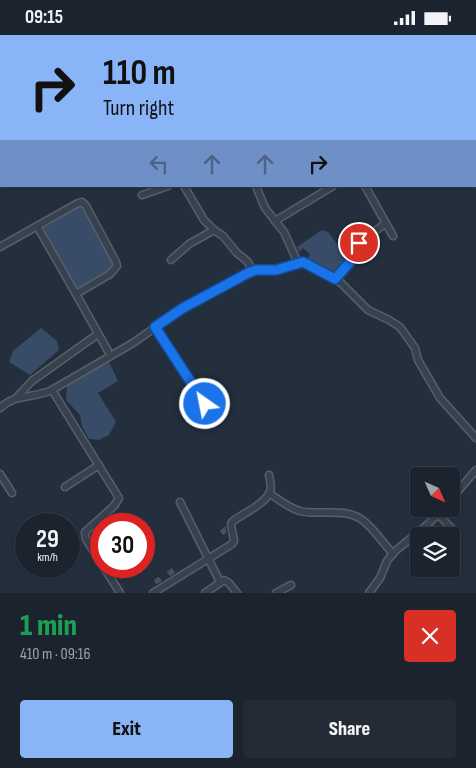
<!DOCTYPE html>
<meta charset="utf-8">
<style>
body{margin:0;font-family:"Sofia Sans Condensed",sans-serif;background:#242b36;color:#f1f3f6;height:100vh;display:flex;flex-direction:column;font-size:19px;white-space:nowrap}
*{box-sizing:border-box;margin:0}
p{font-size:16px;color:#a0a4aa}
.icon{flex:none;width:28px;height:28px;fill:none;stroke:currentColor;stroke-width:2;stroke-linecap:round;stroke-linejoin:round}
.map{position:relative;height:558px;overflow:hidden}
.details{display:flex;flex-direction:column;background:#1b232e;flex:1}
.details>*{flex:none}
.guide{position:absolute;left:0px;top:0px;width:476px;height:152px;box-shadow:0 1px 4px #0004,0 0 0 1px #39404a;background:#8ab4f8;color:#111;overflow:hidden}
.needle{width:32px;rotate:135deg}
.buttons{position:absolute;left:410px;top:432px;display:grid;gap:10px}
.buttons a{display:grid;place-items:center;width:50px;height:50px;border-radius:5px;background:#1b232e;box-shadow:0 1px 4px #0004,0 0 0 1px #39404a;font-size:25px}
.speed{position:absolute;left:15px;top:478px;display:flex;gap:10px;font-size:25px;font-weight:700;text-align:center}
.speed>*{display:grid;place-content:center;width:65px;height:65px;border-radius:50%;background:#1b232e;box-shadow:0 1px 4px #0004,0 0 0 1px #39404a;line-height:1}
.speed small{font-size:12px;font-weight:400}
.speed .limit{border:8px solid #d22;background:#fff;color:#111}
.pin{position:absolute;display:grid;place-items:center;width:42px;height:42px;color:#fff;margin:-21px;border:2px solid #fff;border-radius:50%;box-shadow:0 1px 5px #0007}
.me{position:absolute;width:55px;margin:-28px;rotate:327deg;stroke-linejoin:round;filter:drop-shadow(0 0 4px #0008)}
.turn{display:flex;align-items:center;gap:18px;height:105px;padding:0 20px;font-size:22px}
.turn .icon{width:65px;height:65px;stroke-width:2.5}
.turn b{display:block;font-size:35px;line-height:42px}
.lanes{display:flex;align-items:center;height:48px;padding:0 20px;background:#0003;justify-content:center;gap:25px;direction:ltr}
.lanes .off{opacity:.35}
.round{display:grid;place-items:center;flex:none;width:52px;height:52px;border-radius:5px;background:#242b36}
.overview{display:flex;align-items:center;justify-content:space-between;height:85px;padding:0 20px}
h1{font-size:30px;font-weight:800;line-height:38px;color:#1e9e55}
.action{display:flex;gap:10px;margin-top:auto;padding:10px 20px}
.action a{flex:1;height:58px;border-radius:5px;background:#8ab4f8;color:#111;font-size:20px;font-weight:800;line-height:58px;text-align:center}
.action a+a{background:#242b36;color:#f1f3f6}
.status{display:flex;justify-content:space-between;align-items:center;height:35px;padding:0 25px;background:#1b232e;direction:ltr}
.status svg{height:14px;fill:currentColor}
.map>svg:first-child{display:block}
</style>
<div class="status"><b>09:15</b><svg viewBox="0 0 49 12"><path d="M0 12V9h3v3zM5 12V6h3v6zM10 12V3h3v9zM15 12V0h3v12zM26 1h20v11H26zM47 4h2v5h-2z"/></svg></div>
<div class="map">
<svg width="476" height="558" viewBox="0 0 476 558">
<rect width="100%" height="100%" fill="#242f3e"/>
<g fill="#394c67">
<path d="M84,169L109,215L113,232L77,254L43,193Z"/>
<path d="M322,195L328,197L349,224L333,241L307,225L310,219L303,213L299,217L297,212Z"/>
<path d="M41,293L57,306L59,315L30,340L9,327L13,316Z"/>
<path d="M109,327L118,346L98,358L116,387L109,400L99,405L89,404L82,391L80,380L66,365L67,351L95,331Z"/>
</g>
<g fill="#455162" stroke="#1f2835">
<path d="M226,490L227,498L223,501L219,496Z"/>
<path d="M172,532L176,538L170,542L166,537Z"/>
<path d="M124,533L128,541L120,546L115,538Z"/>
<path d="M159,541L163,546L156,550L153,545Z"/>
</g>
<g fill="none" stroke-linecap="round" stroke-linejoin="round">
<g stroke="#565f6c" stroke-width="9">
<g id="minor">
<path d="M215,0L216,1"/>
<path d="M345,0L346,1"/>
<path d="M454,0V1"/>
<path d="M475,32L476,31"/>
<path d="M475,65L476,68"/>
<path d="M475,88L476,87"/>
<path d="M475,109L476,112"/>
<path d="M184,151L204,185L214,195L223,201L237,218L247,226L253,236"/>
<path d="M256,151L265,173L284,197L298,228"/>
<path d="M365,151L393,201"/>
<path d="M142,160L168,151"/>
<path d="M275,186L333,151"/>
<path d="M37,191L76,259"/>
<path d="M0,212L78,168L82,167L86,171L116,227L117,231L110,239L76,259L108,316"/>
<path d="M171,225L189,209L214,195"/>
<path d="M335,244L351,226L359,208L386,188"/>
<path d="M155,292L205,369"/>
<path d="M52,355L119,463L114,471L85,497L86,504L101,528"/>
<path d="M17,362L32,346L98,299"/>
<path d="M0,373C16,358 32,364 52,355L133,308L183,273L248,238L257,235H276L303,227L341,248L368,275L389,285L400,292L415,313L418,325L440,363L476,403"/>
<path d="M0,439L12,458"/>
<path d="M65,452L99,430"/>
<path d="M269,458C278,464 289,473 300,476C319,481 343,472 361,484C373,492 383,508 393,519"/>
<path d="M451,464L476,435"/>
<path d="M180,467L220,547"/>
<path d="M438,479L455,497"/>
<path d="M103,531L120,558"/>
<path d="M153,558L232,509L234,506L231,490L232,487C243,478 264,470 270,457C272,451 270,446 269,440"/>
<path d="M205,558L224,545L229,548L237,558"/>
<path d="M276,558L291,550"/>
<path d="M369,558L380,543L387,526L394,517L427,490L443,474"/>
</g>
</g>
<use href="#minor" stroke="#38414e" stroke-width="6"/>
</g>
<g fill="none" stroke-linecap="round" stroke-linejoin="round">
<g stroke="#114b97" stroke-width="12">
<path id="route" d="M205,369L155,292L183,273L248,238L256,235H276L303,227L335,244L351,226L359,208"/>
</g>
<use href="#route" stroke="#1a73e8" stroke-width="9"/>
</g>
</svg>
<div class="buttons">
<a><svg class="needle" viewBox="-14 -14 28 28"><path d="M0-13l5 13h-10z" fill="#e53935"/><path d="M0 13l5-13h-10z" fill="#a0a4aa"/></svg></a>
<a><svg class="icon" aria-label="layers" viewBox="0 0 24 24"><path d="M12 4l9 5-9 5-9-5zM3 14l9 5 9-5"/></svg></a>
</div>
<div class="speed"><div>29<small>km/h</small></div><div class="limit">30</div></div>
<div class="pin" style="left:359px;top:208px;background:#d93025"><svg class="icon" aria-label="arrive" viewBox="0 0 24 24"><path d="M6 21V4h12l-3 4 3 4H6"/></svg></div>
<svg class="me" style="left:205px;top:369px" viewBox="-20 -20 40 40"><circle r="17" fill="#1a73e8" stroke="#fff" stroke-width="3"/><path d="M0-11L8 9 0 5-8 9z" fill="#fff"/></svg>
<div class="guide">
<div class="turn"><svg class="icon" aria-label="right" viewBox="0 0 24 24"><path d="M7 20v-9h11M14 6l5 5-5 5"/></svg><div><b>110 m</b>Turn right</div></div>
<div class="lanes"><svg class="icon off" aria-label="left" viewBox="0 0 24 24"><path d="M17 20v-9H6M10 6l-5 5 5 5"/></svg><svg class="icon off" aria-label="ahead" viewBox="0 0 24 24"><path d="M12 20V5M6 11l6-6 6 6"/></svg><svg class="icon off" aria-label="ahead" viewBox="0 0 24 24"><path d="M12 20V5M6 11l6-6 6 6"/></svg><svg class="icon" aria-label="right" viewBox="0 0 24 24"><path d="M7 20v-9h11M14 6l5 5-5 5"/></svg></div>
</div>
</div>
<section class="details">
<div class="overview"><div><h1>1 min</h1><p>410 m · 09:16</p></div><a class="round" style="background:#d93025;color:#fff"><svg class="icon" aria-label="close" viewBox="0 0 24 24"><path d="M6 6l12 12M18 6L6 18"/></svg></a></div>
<div class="action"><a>Exit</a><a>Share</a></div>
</section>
